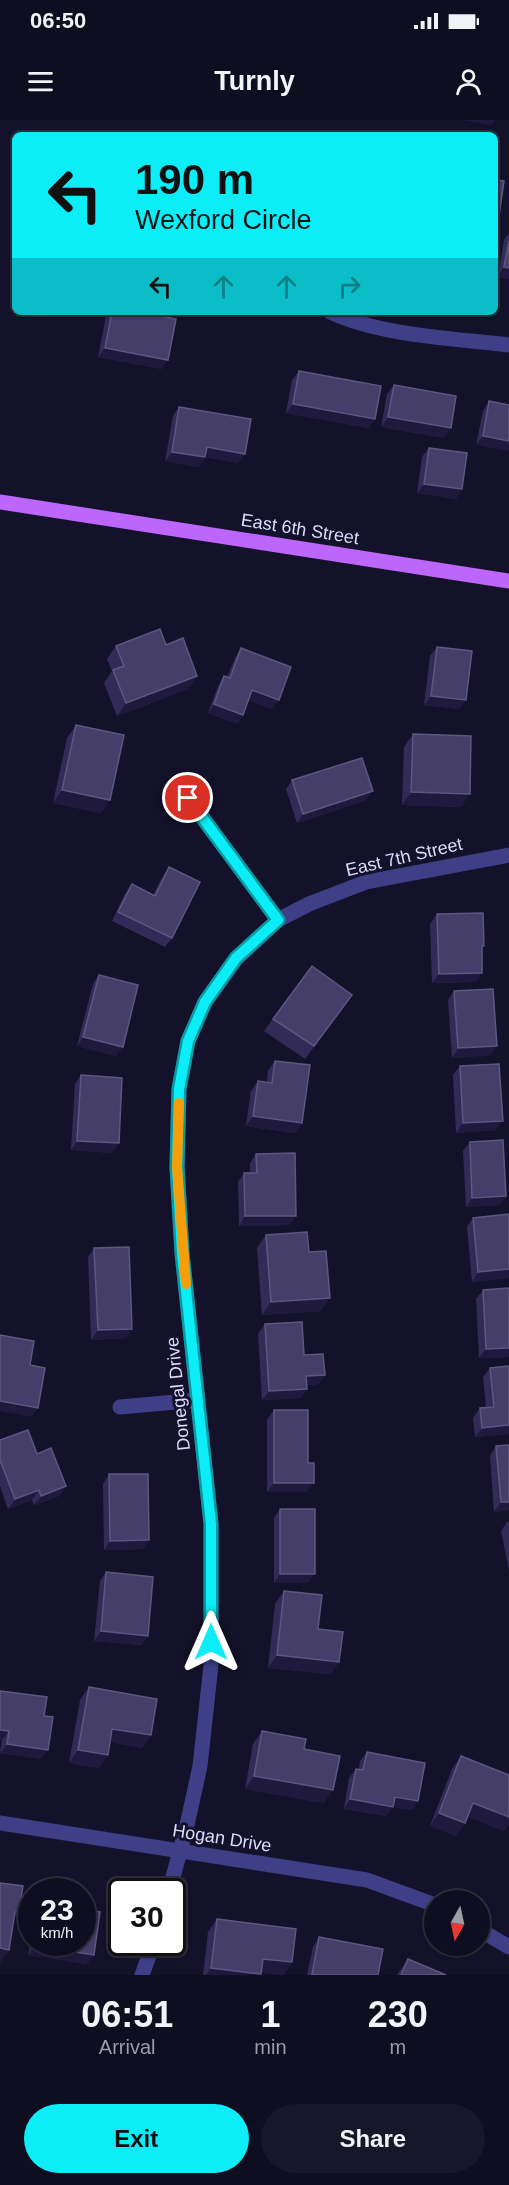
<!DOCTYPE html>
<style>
body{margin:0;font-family:Helvetica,sans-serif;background:#181729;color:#f1f3f6;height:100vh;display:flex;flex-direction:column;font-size:22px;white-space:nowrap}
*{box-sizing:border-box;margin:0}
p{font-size:20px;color:#9b9ca5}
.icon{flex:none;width:33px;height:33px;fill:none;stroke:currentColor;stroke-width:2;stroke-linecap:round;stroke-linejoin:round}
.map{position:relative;height:1855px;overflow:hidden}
.side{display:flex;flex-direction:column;background:#0f0e20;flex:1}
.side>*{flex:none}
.guide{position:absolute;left:12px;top:12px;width:486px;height:183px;border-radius:9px;box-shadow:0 2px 4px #0004,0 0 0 2px #2f2e3e;background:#0dedf8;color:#111;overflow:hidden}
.needle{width:39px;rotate:189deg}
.fabs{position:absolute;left:424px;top:1770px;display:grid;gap:12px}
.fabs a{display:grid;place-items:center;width:66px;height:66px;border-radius:50%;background:#0f0e20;box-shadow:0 2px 4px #0004,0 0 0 2px #2f2e3e;font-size:30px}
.speed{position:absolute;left:18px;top:1758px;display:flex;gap:12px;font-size:30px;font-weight:700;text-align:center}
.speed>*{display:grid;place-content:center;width:78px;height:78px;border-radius:50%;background:#0f0e20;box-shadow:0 2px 4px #0004,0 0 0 2px #2f2e3e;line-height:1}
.speed small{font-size:15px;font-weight:400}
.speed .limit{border:3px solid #111;border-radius:9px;background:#fff;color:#111}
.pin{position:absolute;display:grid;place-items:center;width:51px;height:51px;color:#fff;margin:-26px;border:3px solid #fff;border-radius:50%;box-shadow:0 2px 6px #0007}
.me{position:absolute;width:66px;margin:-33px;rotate:0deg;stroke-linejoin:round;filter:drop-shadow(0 0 4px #0008)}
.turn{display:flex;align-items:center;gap:21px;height:126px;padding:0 24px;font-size:27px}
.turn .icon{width:78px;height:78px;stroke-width:2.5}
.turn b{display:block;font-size:42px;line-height:51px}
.lanes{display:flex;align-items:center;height:57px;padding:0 24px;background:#0003;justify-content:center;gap:30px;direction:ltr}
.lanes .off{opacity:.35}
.eta{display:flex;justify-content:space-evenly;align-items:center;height:102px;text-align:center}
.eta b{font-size:36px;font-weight:700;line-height:42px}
.action{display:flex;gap:12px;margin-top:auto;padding:12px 24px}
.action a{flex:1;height:69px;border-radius:36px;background:#0dedf8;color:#111;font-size:24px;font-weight:700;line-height:69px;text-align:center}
.action a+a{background:#181729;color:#f1f3f6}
.status{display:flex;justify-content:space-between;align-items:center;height:42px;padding:0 30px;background:#0f0e20;direction:ltr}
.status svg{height:16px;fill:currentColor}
header{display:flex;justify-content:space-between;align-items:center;height:78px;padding:0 24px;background:#0f0e20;font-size:27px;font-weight:700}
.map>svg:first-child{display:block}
</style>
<div class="status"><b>06:50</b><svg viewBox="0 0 49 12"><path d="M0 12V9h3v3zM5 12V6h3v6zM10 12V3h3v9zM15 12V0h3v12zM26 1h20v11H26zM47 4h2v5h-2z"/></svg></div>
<header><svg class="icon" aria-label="menu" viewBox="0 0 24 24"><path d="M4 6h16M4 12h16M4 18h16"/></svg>Turnly<svg class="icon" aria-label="person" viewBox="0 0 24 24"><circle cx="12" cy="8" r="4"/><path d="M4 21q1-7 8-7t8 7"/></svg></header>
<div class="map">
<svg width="509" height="1855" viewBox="0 0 509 1855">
<rect width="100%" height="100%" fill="#14122a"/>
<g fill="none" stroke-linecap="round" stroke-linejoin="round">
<g stroke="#3e3f87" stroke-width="15">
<path d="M330,192C382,216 452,218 509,225"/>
<path d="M188,678L278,800"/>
<path d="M120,1287L198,1280"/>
<path d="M0,1703L367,1760L435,1785"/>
<path d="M169,1772L187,1705L200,1646L211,1545V1404L182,1133L177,1047L179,969L188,921L205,882L236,839L278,800L309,784L366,762L509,735"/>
<path d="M480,1810L509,1827"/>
<path d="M142,1855L154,1822"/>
</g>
<path stroke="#bc66fb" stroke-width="15" d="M0,382L509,461"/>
</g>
<g fill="#322b57">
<path d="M509,113V159L498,157L504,120Z"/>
<path d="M109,192H142L162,249L98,237L106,196Z"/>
<path d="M299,251L375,299L368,308L286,293L292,260Z"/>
<path d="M394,265L444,318L381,307L387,274Z"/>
<path d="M489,281L509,285L476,325L483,291Z"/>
<path d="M179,287L245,334L238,343L205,337L199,347L165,341L173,296Z"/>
<path d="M429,328L456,379L417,373L422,337Z"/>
<path d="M166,525L188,569L117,596L104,563L112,551L107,539L116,526Z"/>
<path d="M437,527L459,589L424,585L430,536Z"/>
<path d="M241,528L272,589L249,580L243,595L237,604L208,593L218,566L224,556L227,557L235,538Z"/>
<path d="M76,605L101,693L53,683L67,618Z"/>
<path d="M413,614L461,687L402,685L404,627Z"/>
<path d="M292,660L366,680L297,703L286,669Z"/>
<path d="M169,747L172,818L165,827L112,801L125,774L132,764L153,775L163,756Z"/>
<path d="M437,794L476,862L432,863L430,804Z"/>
<path d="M312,846L343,888L305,939L264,911Z"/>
<path d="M99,855L116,936L77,926L93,864Z"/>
<path d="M454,871L491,935L452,938L448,880Z"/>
<path d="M275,941L302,1003L295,1013L246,1006L251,971L258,961L267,963L268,950Z"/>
<path d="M460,946L496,1010L456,1013L453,955Z"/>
<path d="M81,955L112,1033L71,1030L75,964Z"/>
<path d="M470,1022L506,1076L499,1085L466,1087L463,1031Z"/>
<path d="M256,1034L290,1105L239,1106L238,1062L244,1053H250V1043Z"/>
<path d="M509,1094V1158L472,1162L467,1107L473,1098Z"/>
<path d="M266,1115L309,1132L321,1191L262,1195L257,1128Z"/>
<path d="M94,1128L132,1209L126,1218L91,1220L88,1137Z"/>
<path d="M509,1168V1237L479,1238L476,1179L483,1170Z"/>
<path d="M265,1204L304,1235L325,1255L318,1264L307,1265V1269L301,1278L262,1280L258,1214Z"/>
<path d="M509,1246V1314L475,1317L473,1298L480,1288H486L483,1257L490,1248Z"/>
<path d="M274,1290L307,1372H267V1300Z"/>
<path d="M0,1320L37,1334L66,1366L59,1376L34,1385L32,1380L8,1389L0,1366Z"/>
<path d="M496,1326L509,1390L494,1392L490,1336Z"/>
<path d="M109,1354L143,1429L104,1430L103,1364Z"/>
<path d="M280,1389L308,1463H274V1398Z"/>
<path d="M509,1401V1450L501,1411L507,1402Z"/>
<path d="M106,1452L148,1516L141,1525L94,1521L100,1461Z"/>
<path d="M284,1471L339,1542L330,1554L268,1548L275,1484Z"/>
<path d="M89,1567L142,1628L110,1622L99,1648L69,1643L80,1580Z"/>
<path d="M0,1571L44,1596L41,1639L0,1633L2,1620H0Z"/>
<path d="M262,1611L304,1629L324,1683L245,1669L253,1624Z"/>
<path d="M367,1632L412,1690L393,1687L386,1696L344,1689L349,1658L356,1649H359L360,1641Z"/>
<path d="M461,1636L504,1711L468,1697L465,1703L456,1716L430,1706L452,1649Z"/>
<path d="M217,1799L292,1842L283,1855L261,1852L260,1855H203L208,1812Z"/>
<path d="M32,1815V1822H82L87,1844L28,1835Z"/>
<path d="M319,1817L378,1855H307L313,1827Z"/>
<path d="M408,1839L446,1855H397Z"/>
</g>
<g fill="#1e193d">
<path d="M462,0H495L491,5Z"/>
<path d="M504,147L509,148V159L498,157Z"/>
<path d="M105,228L168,240L162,249L98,237Z"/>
<path d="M293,284L375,299L368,308L286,293Z"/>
<path d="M388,297L451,308L444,318L381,307Z"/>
<path d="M483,316L509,321V331L476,325Z"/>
<path d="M207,327L245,334L238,343L200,336Z"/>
<path d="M172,332L205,337L199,347L165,341Z"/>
<path d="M424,364L462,369L456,379L417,373Z"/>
<path d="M197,556L188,569L117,596L126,583Z"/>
<path d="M252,570L279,580L272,589L246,579Z"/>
<path d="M431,576L466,580L459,589L424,585Z"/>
<path d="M214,584L243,595L237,604L208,593Z"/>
<path d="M62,670L110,680L101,693L53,683Z"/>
<path d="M373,671L366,680L297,703L303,694Z"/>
<path d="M411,672L470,674L461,687L402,685Z"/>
<path d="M482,853L476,862L432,863L439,854Z"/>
<path d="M83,917L123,927L116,936L77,926Z"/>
<path d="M497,926L491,935L452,938L458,928Z"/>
<path d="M253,996L302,1003L295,1013L246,1006Z"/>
<path d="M503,1001L496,1010L456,1013L463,1003Z"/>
<path d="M77,1021L119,1023L112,1033L71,1030Z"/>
<path d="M506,1076L499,1085L466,1087L472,1078Z"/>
<path d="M245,1096H296L290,1105L239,1106Z"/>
<path d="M509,1149V1158L472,1162L478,1152Z"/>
<path d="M330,1178L321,1191L262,1195L271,1182Z"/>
<path d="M132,1209L126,1218L91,1220L98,1210Z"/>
<path d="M509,1228V1237L479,1238L486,1229Z"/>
<path d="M325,1255L318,1264L300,1265L306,1256Z"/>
<path d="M307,1269L301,1278L262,1280L269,1271Z"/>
<path d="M0,1281L38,1288L31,1297L0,1291Z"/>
<path d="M509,1305V1314L475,1317L482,1308Z"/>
<path d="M274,1363H314L307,1372H267Z"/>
<path d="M66,1366L59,1376L34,1385L41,1376Z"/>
<path d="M39,1370L32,1380L8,1389L15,1379Z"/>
<path d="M501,1382H509V1390L494,1392Z"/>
<path d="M149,1420L143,1429L104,1430L110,1421Z"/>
<path d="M280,1454H315L308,1463H274Z"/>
<path d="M101,1511L148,1516L141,1525L94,1521Z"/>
<path d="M277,1535L339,1542L330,1554L268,1548Z"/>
<path d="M112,1609L151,1615L142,1628L103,1621Z"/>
<path d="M0,1610L9,1611L2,1620H0Z"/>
<path d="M7,1624L48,1630L41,1639L0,1633Z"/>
<path d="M78,1630L108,1635L99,1648L69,1643Z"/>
<path d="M254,1656L333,1670L324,1683L245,1669Z"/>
<path d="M395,1677L418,1681L412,1690L388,1686Z"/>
<path d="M350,1679L393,1687L386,1696L344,1689Z"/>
<path d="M473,1683L509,1697V1704L504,1711L464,1696Z"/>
<path d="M439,1693L465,1703L456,1716L430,1706Z"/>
<path d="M15,1792H19L10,1805Z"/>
<path d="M35,1826L94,1835L87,1844L28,1835Z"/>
<path d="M0,1828L9,1830L0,1843Z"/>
<path d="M263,1839L292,1842L283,1855L254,1851Z"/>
<path d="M211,1848L261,1854L260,1855H206Z"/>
</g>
<g fill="#443e69" stroke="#5c5780" stroke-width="1.5">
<path d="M495,60L504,61L498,103L495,102Z"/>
<path d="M509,121V148L504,147Z"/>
<path d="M112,192H142L176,199L168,240L105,228Z"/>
<path d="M299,251L381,266L375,299L293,284Z"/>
<path d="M394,265L456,276L451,308L388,297Z"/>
<path d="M489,281L509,285V321L483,316Z"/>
<path d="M179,287L251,299L245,334L207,327L205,337L172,332Z"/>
<path d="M429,328L467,333L462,369L424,364Z"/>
<path d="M160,509L166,525L183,518L197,556L126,583L113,550L124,546L116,526Z"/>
<path d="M437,527L472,531L466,580L431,576Z"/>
<path d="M241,528L291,547L279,580L252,570L243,595L214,584L224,556L230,558Z"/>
<path d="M76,605L124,615L110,680L62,670Z"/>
<path d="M413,614L471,616L470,674L411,672Z"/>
<path d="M362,638L373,671L303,694L292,660Z"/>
<path d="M169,747L200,762L172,818L118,792L132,764L155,776Z"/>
<path d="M483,793L484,826H482V853L439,854L437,794Z"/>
<path d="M312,846L352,875L314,926L273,899Z"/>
<path d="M99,855L138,865L123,927L83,917Z"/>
<path d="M493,869L497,926L458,928L454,871Z"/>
<path d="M275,941L310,945L302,1003L253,996L258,961L272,963Z"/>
<path d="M499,944L503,1001L463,1003L460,946Z"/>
<path d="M81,955L122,958L119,1023L77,1021Z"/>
<path d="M503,1020L506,1076L472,1078L470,1022Z"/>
<path d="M295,1033L296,1096H245L244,1053H257L256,1034Z"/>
<path d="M509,1094V1149L478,1152L473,1098Z"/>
<path d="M307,1112L309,1132L326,1131L330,1178L271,1182L266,1115Z"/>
<path d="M129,1127L132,1209L98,1210L94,1128Z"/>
<path d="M509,1168V1228L486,1229L483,1170Z"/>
<path d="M302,1202L304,1235L323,1234L325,1255L306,1256L307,1269L269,1271L265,1204Z"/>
<path d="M0,1215L34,1221L30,1245L45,1248L38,1288L0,1281Z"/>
<path d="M509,1246V1305L482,1308L480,1288L494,1287L490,1248Z"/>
<path d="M274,1290H308V1343H314V1363H274Z"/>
<path d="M28,1310L37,1334L51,1328L66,1366L41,1376L39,1370L15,1379L0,1340V1320Z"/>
<path d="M509,1325V1382H501L496,1326Z"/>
<path d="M109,1354H148L149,1420L110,1421Z"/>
<rect x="280" y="1389" width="35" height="65"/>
<path d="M106,1452L153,1457L148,1516L101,1511Z"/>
<path d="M284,1471L322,1475L318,1509L343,1512L339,1542L277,1535Z"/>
<path d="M89,1567L157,1579L151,1615L112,1609L108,1635L78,1630Z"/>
<path d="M0,1571L47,1577L44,1596L53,1597L48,1630L7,1624L9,1611L0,1610Z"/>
<path d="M262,1611L306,1619L304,1629L340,1636L333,1670L254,1656Z"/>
<path d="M367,1632L425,1643L418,1681L395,1677L393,1687L350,1679L356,1649L363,1650Z"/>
<path d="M461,1636L509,1655V1697L473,1683L465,1703L439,1693Z"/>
<path d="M0,1763L23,1766L19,1792H15L9,1830L0,1828Z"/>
<path d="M82,1790L100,1792L94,1835L35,1826L36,1822H82Z"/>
<path d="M217,1799L296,1809L292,1842L263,1839L261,1854L211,1848Z"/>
<path d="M319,1817L383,1829L378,1855H312Z"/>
<path d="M408,1839L446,1855H401Z"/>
</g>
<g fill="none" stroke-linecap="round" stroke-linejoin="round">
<g stroke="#089aa1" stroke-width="15">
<path id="route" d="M188,678L278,800L236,838L205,882L188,921L179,969L177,1047L182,1133L211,1404V1522"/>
</g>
<use href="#route" stroke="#0dedf8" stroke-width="10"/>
<path stroke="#f59e0b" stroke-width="10" d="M179,983L177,1047L186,1164"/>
</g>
<g text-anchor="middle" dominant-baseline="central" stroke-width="6" stroke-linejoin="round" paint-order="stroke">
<g font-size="18" fill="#dedbfe" stroke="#14122a">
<text transform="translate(300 409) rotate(9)">East 6th Street</text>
<text transform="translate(404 737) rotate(-13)">East 7th Street</text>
<text transform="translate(178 1274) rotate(-96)">Donegal Drive</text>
<text transform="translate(222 1718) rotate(9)">Hogan Drive</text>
</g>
</g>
</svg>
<div class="fabs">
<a><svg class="needle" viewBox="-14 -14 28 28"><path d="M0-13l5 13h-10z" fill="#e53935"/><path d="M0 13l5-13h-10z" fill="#9b9ca5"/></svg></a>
</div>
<div class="speed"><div>23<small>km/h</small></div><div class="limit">30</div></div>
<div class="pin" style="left:188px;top:678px;background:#d93025"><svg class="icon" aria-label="arrive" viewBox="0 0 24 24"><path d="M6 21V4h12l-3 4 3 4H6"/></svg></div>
<svg class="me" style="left:211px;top:1522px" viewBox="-20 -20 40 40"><path d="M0-17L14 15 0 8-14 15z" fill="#0dedf8" stroke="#fff" stroke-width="4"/></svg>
<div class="guide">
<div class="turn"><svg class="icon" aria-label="left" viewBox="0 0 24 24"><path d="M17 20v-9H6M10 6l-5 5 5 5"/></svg><div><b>190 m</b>Wexford Circle</div></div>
<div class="lanes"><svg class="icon" aria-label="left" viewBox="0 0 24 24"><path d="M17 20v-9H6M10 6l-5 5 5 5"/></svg><svg class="icon off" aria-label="ahead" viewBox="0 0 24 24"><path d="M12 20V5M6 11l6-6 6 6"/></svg><svg class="icon off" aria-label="ahead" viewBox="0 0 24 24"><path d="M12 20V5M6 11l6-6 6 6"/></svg><svg class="icon off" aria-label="right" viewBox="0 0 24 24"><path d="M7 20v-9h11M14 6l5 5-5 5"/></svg></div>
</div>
</div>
<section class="side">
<div class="eta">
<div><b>06:51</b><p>Arrival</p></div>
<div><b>1</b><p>min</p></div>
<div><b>230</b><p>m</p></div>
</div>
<div class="action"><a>Exit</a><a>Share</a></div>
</section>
